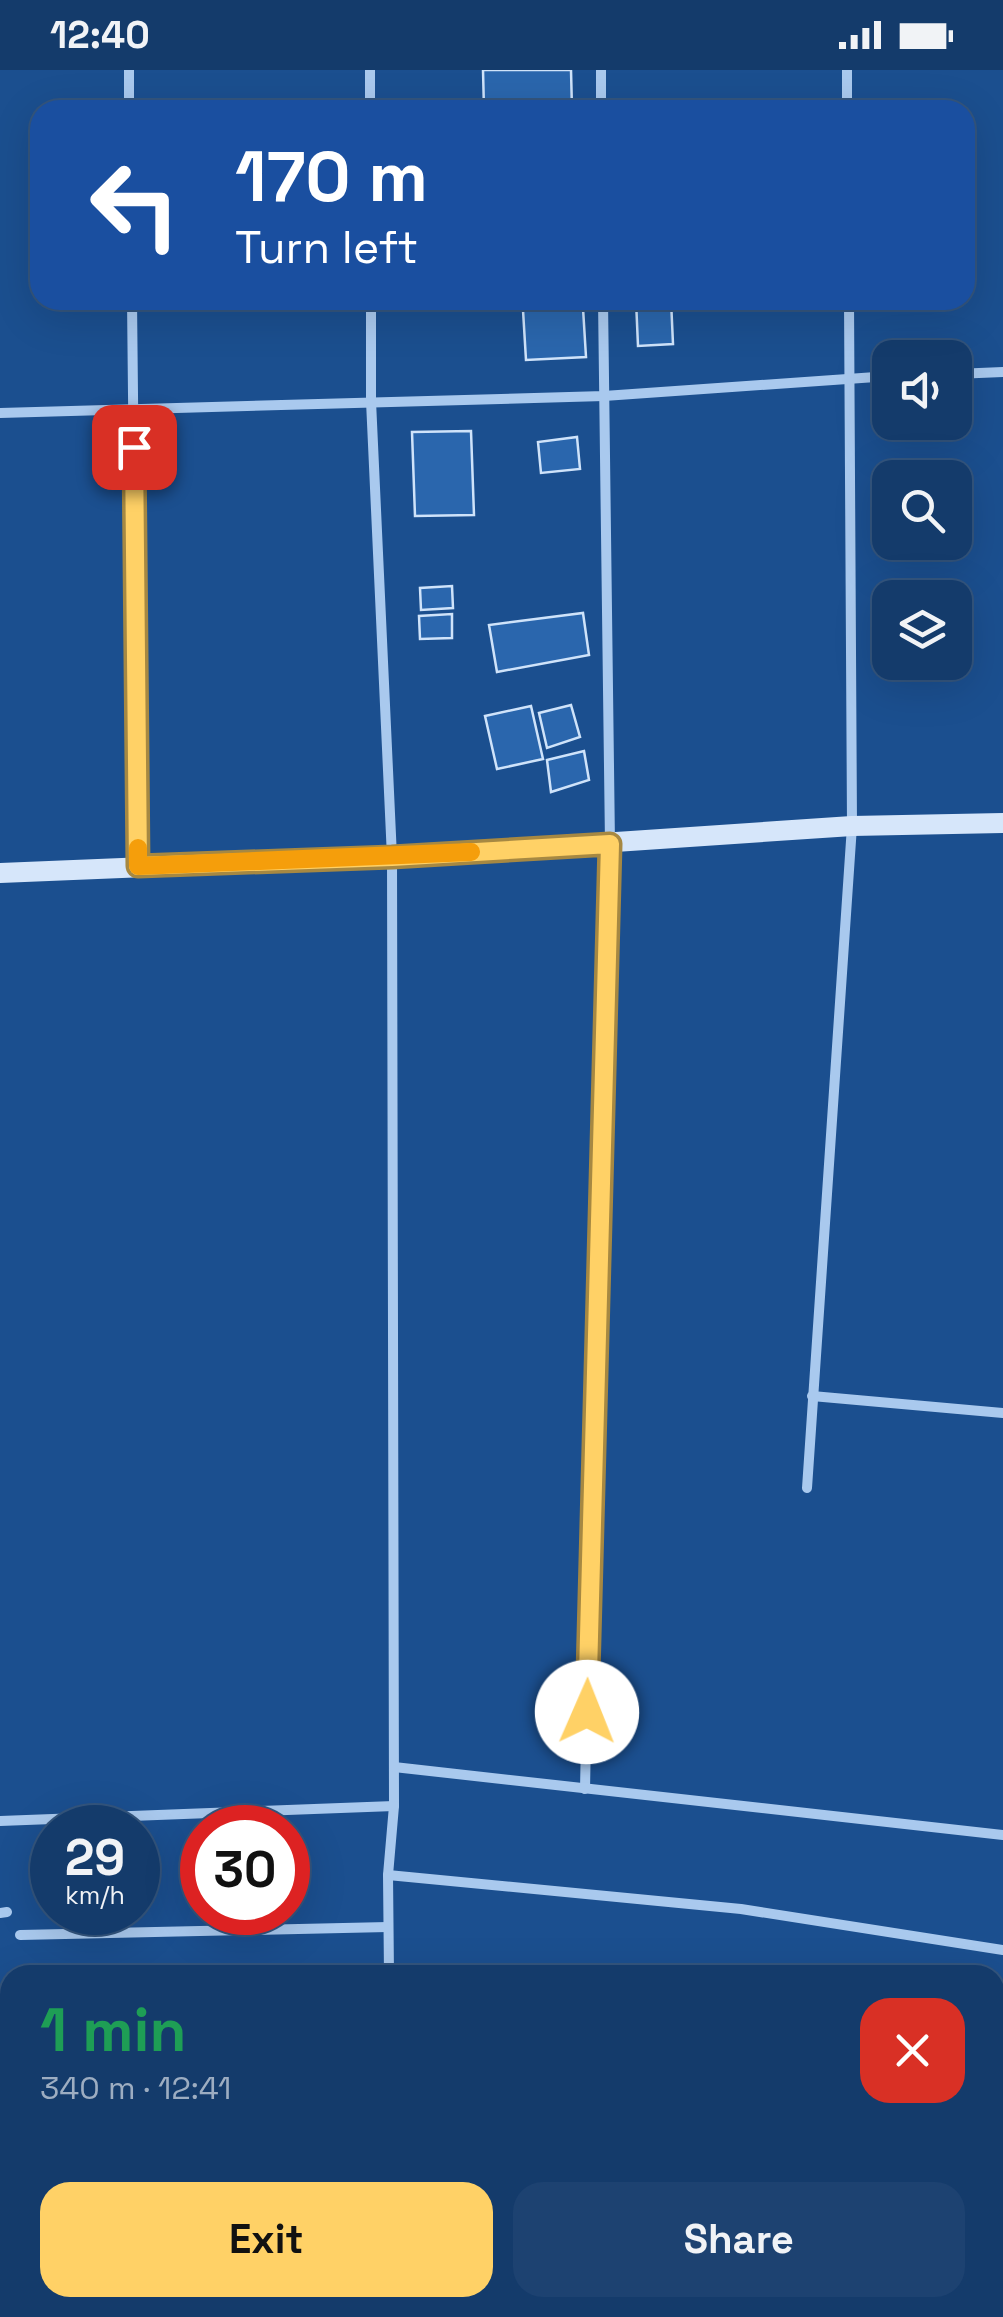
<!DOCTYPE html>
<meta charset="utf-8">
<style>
body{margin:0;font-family:"Space Grotesk",sans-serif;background:#1d4271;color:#f1f3f6;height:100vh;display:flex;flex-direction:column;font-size:38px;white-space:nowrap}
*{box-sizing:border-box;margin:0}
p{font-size:32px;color:#9dadc1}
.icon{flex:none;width:55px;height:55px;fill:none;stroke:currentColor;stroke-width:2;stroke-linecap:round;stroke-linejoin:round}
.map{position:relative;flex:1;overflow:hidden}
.panel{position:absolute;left:0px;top:1895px;width:1005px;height:352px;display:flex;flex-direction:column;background:#143b6b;border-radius:30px 30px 0 0;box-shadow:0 10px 40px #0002,0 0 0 2px #33557e}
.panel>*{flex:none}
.guide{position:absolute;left:30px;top:30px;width:945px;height:210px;border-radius:30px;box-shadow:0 10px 40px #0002,0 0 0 2px #33557e;background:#1a4fa0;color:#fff;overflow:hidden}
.fabs{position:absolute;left:872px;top:270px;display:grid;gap:20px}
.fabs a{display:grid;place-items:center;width:100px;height:100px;border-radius:20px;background:#143b6b;box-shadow:0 10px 40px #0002,0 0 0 2px #33557e;font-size:50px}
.speed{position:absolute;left:30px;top:1735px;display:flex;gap:20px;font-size:50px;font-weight:700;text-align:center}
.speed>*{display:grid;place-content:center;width:130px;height:130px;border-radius:50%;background:#143b6b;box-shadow:0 10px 40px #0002,0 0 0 2px #33557e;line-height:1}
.speed small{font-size:25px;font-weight:400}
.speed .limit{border:15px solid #d22;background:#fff;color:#111}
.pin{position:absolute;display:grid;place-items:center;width:85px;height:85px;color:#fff;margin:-42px;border-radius:20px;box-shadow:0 5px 15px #0006}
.me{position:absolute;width:110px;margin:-55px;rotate:1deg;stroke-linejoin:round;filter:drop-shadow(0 0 8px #0008)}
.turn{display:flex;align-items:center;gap:35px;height:210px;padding:0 40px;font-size:45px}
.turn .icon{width:130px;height:130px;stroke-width:2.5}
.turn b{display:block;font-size:70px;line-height:85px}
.round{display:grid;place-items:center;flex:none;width:105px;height:105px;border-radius:30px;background:#1d4271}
.overview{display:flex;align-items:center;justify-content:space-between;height:170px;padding:0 40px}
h1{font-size:60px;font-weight:700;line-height:75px;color:#1e9e55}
.action{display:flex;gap:20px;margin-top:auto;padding:20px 40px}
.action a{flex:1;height:115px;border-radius:30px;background:#ffd166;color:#111;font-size:40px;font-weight:700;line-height:115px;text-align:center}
.action a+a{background:#1d4271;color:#f1f3f6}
.status{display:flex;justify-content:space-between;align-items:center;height:70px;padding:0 50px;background:#143b6b;direction:ltr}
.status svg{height:28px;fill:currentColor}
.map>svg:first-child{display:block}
</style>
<div class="status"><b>12:40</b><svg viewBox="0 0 49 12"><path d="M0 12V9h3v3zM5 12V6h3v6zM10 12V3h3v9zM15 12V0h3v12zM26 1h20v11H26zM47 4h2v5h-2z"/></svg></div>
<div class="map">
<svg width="1003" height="2247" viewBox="0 0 1003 2247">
<rect width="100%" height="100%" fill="#1b4f8f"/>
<g fill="#2a66ad" stroke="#cfe3fa" stroke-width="2.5">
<path d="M483,0H571L572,40H484Z"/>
<path d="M636,230H671L673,274L638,276Z"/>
<path d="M583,238L586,287L526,290L523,240Z"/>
<path d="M471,361L474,445L415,446L412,362Z"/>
<path d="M577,367L580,399L541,403L538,372Z"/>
<path d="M452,516L453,538L421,540L420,518Z"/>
<path d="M583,543L589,585L497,602L489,555Z"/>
<path d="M452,544V568L420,569L419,546Z"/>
<path d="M571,635L580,667L547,678L539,643Z"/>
<path d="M531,636L543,689L497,699L485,646Z"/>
<path d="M584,681L589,710L551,722L547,690Z"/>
</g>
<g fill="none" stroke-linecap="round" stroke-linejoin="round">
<g stroke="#a9c9ee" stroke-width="10">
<path d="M129,0V40"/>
<path d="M370,0V40"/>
<path d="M601,0V40"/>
<path d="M847,0V40"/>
<path d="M132,230L138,796"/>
<path d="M371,230V331L392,787L394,1736L388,1805L389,1905"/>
<path d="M955,304L1003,302"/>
<path d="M0,343L604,326L890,306"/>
<path d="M812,1326L1003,1343"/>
<path d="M807,1418L852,756L849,230"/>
<path d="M394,1697L1003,1765"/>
<path d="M585,1719L593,1335L610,774L603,230"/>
<path d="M0,1751L394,1736"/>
<path d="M388,1805L741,1839L1003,1880"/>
<path d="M0,1843L7,1842"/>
<path d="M20,1865L388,1857"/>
<path d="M995,1995L1003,1996"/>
<path d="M0,2006L10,2005"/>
<path d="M995,2125L1003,2126"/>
<path d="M0,2192L10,2191"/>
<path d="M675,2238L837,2242L879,2247"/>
<path d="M382,2247V2238"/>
<path d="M508,2247L666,2238"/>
</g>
<path stroke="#d6e6fa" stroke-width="20" d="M0,803L392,787L852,756L1003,753"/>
</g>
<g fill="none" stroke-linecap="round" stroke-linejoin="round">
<g stroke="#a68842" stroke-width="25">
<path id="route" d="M134,377L138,796L392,787L610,774L587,1642"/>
</g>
<use href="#route" stroke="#ffd166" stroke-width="18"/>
<path stroke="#f59e0b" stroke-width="18" d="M138,778V796L471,782"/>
</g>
</svg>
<div class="fabs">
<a><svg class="icon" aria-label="sound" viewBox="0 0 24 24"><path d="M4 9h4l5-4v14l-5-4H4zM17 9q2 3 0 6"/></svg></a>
<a><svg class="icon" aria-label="search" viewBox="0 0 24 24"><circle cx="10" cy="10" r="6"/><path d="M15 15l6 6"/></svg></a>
<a><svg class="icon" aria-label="layers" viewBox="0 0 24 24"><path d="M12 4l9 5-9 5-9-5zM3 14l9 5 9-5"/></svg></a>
</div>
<div class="speed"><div>29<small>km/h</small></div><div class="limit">30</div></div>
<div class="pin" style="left:134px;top:377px;background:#d93025"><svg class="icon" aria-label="arrive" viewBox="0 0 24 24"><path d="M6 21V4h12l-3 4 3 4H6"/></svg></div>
<svg class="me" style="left:587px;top:1642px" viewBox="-20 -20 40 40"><circle r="19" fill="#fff"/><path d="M0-13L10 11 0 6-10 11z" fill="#ffd166"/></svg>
<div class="guide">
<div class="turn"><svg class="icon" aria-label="left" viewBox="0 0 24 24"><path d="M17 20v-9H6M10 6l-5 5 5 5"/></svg><div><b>170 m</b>Turn left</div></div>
</div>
<section class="panel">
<div class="overview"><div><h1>1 min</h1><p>340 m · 12:41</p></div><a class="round" style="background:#d93025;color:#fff"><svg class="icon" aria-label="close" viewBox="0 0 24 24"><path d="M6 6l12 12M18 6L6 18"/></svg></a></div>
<div class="action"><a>Exit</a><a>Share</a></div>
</section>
</div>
